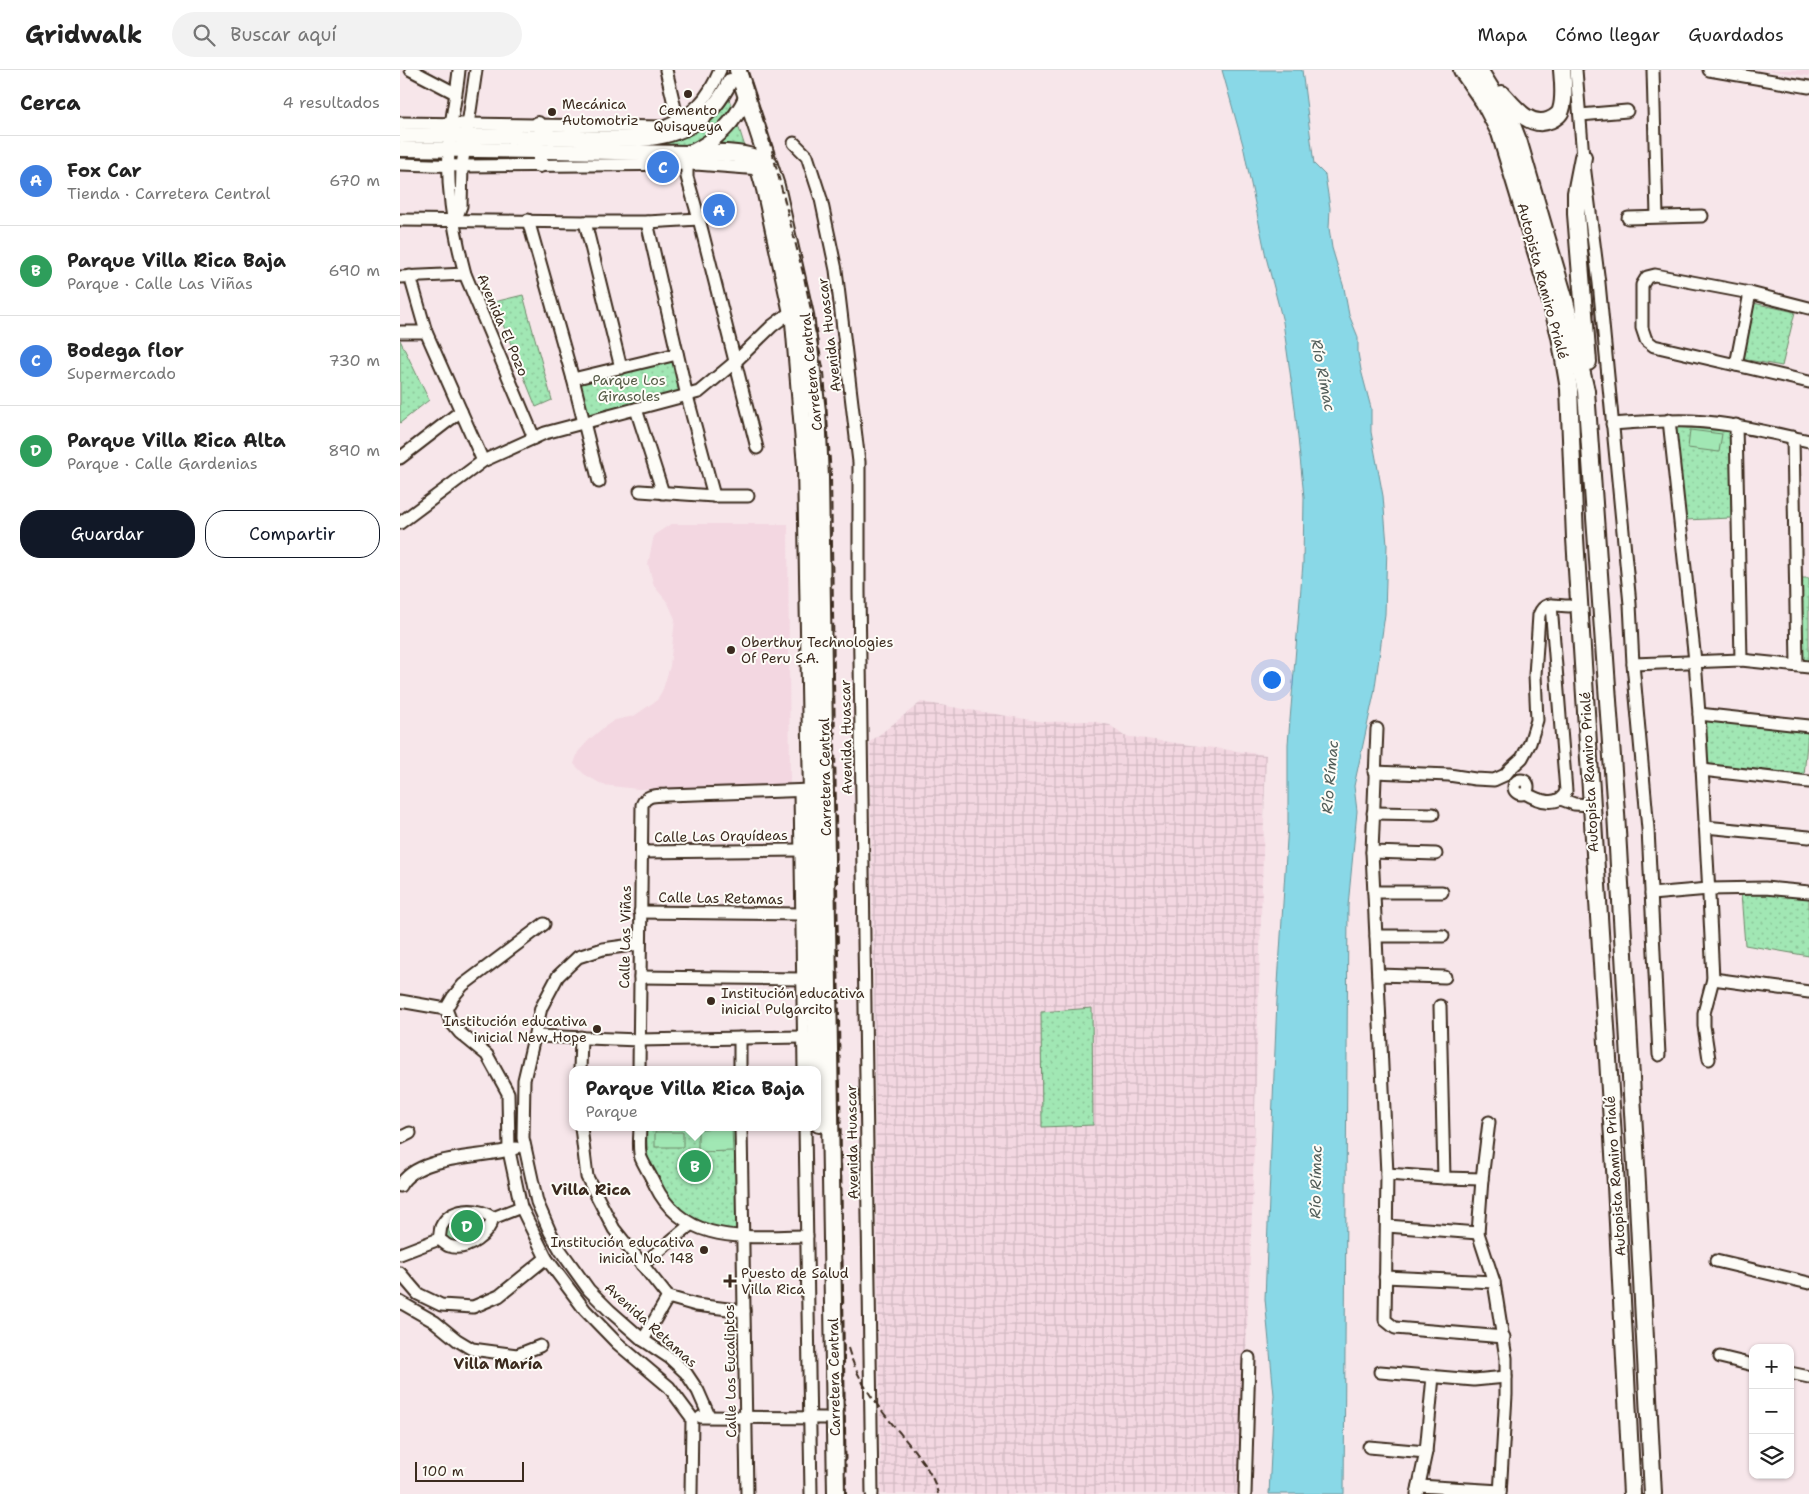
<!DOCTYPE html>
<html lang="es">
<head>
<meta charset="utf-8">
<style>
  :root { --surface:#fff; --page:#f2f2f2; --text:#222; --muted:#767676; --line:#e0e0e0; --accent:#111827 }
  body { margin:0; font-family:"Shantell Sans",sans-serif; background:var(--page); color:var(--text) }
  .controls { position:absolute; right:15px; bottom:15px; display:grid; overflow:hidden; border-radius:10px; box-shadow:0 1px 4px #0004 }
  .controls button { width:45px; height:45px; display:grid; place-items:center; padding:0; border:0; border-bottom:1px solid var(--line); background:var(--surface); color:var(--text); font:25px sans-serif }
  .scale { position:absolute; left:15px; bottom:12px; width:109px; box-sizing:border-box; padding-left:5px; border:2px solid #3b2a1e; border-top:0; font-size:14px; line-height:18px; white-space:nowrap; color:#3b2a1e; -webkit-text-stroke:4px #fdfcf7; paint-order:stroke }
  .you { position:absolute; left:871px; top:609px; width:18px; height:18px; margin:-12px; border:4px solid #fff; border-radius:50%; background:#1a73e8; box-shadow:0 0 0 8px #1a73e833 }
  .badge { display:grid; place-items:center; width:32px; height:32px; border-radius:50%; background:var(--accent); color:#fff; font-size:16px; font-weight:700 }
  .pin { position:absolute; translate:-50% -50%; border:2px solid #fff; box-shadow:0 1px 5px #0006 }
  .popup { position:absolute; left:169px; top:996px; width:252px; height:65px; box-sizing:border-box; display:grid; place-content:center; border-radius:10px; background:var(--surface); filter:drop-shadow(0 1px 4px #0005); font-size:16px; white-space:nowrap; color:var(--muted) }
  .popup b { font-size:19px; color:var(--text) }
  .popup::after { content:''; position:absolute; left:50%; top:100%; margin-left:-10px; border:10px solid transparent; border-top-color:var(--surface) }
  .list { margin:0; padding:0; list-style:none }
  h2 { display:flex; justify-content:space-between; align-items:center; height:65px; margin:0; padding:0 20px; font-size:21px }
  h2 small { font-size:16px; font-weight:400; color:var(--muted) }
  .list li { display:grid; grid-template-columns:32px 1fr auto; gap:15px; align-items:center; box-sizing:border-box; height:90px; padding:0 20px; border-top:1px solid var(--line) }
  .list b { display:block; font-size:19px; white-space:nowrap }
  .list p { margin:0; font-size:16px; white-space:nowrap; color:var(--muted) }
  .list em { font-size:16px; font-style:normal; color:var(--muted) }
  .actions { display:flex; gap:10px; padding:15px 20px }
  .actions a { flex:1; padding:11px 0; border:1px solid var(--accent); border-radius:20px; text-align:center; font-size:18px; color:var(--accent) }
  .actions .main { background:var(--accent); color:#fff }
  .icon { flex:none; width:28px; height:28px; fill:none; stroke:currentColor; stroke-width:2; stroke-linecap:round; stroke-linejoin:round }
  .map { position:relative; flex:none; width:1409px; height:1424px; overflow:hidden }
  header { display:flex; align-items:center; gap:30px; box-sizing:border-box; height:70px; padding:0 25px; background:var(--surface); border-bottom:1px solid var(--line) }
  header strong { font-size:24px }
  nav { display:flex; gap:28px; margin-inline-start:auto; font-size:18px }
  .search { width:350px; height:45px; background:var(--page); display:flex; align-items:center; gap:12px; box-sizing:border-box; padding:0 18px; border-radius:28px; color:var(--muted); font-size:19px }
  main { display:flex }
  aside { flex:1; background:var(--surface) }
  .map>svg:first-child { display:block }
  .built { fill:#f3d7e1 }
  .industrial { fill:url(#industrial-grid) }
  .green { fill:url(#green-dots); stroke:#6e8869 }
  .pitch { fill:#a1e7b4; stroke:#6e8869 }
  .water { fill:#89d8e7; stroke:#6a9297 }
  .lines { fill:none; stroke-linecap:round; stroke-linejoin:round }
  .minor-casing { stroke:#3b2a1e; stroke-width:15 }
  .major-casing { stroke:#3b2a1e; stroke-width:18 }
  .highway-casing { stroke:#3b2a1e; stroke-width:20 }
  .minor { stroke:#fdfcf7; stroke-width:11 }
  .major { stroke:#fdfcf7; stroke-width:14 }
  .highway { stroke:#fdfcf7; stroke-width:16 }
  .rail { stroke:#3b2a1e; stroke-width:2; stroke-dasharray:8 4; stroke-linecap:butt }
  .poi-dot { fill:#3b2a1e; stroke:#fdfcf7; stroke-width:2 }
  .labels { text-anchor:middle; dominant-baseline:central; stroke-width:4; stroke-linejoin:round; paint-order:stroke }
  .poi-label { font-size:14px; fill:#3b2a1e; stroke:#fdfcf7; text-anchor:start }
  .street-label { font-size:14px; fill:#3b2a1e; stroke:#fdfcf7 }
  .park-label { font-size:14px; fill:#545944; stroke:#fdfcf7 }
  .water-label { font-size:15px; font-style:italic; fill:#525e5a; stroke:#fdfcf7 }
  .neighbourhood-label { font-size:15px; font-weight:bold; fill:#3b2a1e; stroke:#fdfcf7 }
  .quarter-label { font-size:16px; font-weight:bold; fill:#3b2a1e; stroke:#fdfcf7 }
</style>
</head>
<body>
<header>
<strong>Gridwalk</strong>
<div class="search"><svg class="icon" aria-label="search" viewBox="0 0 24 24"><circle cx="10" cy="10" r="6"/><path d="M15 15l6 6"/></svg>Buscar aquí</div>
<nav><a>Mapa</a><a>Cómo llegar</a><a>Guardados</a></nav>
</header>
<main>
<aside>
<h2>Cerca<small>4 resultados</small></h2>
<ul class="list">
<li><span class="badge" style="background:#3f7fe0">A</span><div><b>Fox Car</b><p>Tienda · Carretera Central</p></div><em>670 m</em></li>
<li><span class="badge" style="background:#2e9e5b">B</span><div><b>Parque Villa Rica Baja</b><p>Parque · Calle Las Viñas</p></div><em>690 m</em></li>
<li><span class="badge" style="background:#3f7fe0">C</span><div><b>Bodega flor</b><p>Supermercado</p></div><em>730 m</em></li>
<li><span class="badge" style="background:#2e9e5b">D</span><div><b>Parque Villa Rica Alta</b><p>Parque · Calle Gardenias</p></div><em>890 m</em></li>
</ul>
<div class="actions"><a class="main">Guardar</a><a>Compartir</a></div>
</aside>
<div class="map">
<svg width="1409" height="1424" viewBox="0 0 1409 1424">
  <defs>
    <pattern id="industrial-grid" width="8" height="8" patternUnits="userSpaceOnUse" patternTransform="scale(1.25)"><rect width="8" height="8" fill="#f3d7e1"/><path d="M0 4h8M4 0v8" fill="none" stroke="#d1b9c1"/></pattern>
    <pattern id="green-dots" width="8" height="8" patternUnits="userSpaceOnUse" patternTransform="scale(1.25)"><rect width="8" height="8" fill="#a1e7b4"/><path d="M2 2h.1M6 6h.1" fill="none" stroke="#8cc69a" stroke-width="1.8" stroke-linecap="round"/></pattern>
  </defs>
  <rect width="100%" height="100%" fill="#f7e6ea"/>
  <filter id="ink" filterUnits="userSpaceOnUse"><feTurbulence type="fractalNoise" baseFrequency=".02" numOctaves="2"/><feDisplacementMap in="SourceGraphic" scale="10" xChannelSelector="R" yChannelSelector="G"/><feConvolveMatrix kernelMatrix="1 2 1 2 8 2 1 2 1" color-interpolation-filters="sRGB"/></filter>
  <g filter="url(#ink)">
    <g class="built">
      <path d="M 1367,0 L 1409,0 L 1409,6 Z"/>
      <path d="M 271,454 L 388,454 L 390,715 L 237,719 L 203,715 L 184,704 L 174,694 L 178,682 L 189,670 L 204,657 L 215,650 L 234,646 L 257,630 L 263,619 L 270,596 L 275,549 L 268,533 L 254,516 L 248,494 L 254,465 Z"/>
    </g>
    <path class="industrial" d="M 521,632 L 644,652 L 691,651 L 710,655 L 724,666 L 866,685 L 852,1141 L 840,1424 L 481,1424 L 470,672 Z"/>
    <g class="green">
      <path d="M 328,26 L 334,44 L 297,76 L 200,79 L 258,71 Z"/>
      <path d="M 338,55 L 346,80 L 308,79 L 325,68 Z"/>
      <path d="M 123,225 L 152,330 L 136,337 L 94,232 Z"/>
      <path d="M 1353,233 L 1395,242 L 1382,296 L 1342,289 Z"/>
      <path d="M 0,270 L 29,330 L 0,353 Z"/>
      <path d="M 272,288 L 281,323 L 185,348 L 176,314 Z"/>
      <path d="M 1275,357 L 1330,361 L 1331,448 L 1285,450 Z"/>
      <path d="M 1401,508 L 1409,508 L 1409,591 L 1403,590 Z"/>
      <path d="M 1318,649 L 1408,662 L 1404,706 L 1307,700 L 1304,650 Z"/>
      <path d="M 1341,824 L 1359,824 L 1409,828 L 1409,886 L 1345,875 Z"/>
      <path d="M 692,938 L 693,1055 L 642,1057 L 641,942 Z"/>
      <path d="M 246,1057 L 339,1057 L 340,1162 L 305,1155 L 291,1148 L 266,1126 L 248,1090 Z"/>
      <path d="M 63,1144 L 86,1148 L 88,1153 L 66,1172 L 51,1172 L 45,1165 L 47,1152 Z"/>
    </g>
    <g class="pitch">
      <path d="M 1290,360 L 1322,364 L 1319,382 L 1288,378 Z"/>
      <path d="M 332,1058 L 333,1081 L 298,1082 L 298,1059 Z"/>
      <rect x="255" y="1062" width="28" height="15"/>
    </g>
    <path class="water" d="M 822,0 L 902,0 L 914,94 L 925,105 L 930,138 L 929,158 L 932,178 L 944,218 L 949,245 L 958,267 L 958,283 L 961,300 L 971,338 L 971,362 L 983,426 L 987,475 L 985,544 L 974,624 L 954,716 L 957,741 L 948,836 L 944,1424 L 869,1424 L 874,1325 L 865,1229 L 877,930 L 888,753 L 888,674 L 903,493 L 904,427 L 895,338 L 883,252 L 866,187 L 843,75 Z"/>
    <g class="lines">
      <defs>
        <g id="minor">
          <path d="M 11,0 L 55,23"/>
          <path d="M 59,0 C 57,22 52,43 50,64 C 45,112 53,158 65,204 L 134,368"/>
          <path d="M 266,0 L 278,51"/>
          <path d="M 1176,0 L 1183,87 L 1199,213 L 1230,534 L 1233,594 L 1248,759 L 1259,985"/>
          <path d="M 1253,0 L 1257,146"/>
          <path d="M 1309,0 L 1409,17"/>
          <path d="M 1180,45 L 1227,41"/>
          <path d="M 0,53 L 264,57 C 294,45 308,29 320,0"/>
          <path d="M 394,73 L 407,86 L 421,129 L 436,200 L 459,392 L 459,522 L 472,1424"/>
          <path d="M 0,94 L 62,96 L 296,94 L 360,99"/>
          <path d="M 287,94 L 287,107 L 299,149 L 357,378"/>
          <path d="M 1228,148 L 1302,146"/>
          <path d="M 0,150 L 185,152 L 247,152 L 299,149"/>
          <path d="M 128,150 L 173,309 L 199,412"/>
          <path d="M 55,151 L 61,136 L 62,96 L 76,0"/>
          <path d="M 185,152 L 221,298"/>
          <path d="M 247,152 L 287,326 L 314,426"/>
          <path d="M 10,206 L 26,262 L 83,391"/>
          <path d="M 0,207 L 65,204"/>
          <path d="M 1409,238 L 1350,223 L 1255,205 L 1247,207 L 1242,215 L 1242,258 L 1246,270 L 1254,276 L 1409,312"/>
          <path d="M 0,262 L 26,262"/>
          <path d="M 1336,295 L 1350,223"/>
          <path d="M 173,309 L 277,284"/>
          <path d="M 236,339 L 263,423"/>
          <path d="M 1269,350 L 1295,591 L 1299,644 L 1308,805 L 1313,909 L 1304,943 L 1304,956 L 1309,989"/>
          <path d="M 1212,354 C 1239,352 1266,350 1292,351 C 1332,353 1371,363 1409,371"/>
          <path d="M 1336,355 L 1341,590"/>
          <path d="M 1393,367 L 1397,595"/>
          <path d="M 0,388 L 61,341"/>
          <path d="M 240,421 L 314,426 L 348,426"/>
          <path d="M 0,453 L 83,391 L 145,363 L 299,322 L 335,292 L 372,256 L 392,241"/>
          <path d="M 1233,594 L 1341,590 L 1409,597"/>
          <path d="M 1299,644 L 1409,656"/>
          <path d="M 977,659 L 972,782 L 987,1104 L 985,1250 L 995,1258 L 1104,1267"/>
          <path d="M 1302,700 L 1409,712"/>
          <path d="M 974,702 L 1049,705 L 1075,709 L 1094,710 L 1105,705 L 1110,699 L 1122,688 L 1130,673 L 1137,650 L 1135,605 L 1139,545 C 1145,530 1155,536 1169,536"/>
          <circle cx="1121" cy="717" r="7"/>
          <path d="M 400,721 L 404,1000"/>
          <path d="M 1125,723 C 1138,731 1160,738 1166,721 L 1151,535"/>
          <path d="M 1161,729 L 1174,734 L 1191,735"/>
          <path d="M 973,743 L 1033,744"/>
          <path d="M 1305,757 L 1409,767"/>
          <path d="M 242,782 L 401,780"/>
          <path d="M 972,782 L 1036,784"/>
          <path d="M 974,822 L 1042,822"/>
          <path d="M 1251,824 L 1309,819 L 1365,818 L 1409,822"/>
          <path d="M 240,842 L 402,844"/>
          <path d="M 976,866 L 1043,866"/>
          <path d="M 239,874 L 203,879 L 178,887 L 158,906 L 141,938 L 124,1010 L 123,1068 L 137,1132 L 150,1162 L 161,1181 L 189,1220 L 210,1241 L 243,1270 L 270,1288 L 286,1303 L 298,1321 L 309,1346"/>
          <path d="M 978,905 L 1045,907"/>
          <path d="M 240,907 L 403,909"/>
          <path d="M 1313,909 L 1409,922"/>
          <path d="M 0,931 L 46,939"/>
          <path d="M 1040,936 L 1044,1108 L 1082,1109"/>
          <path d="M 46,939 L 51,952 L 60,963 L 87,985 L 108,1023 L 109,1081 L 121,1137 L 146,1188 L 185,1240 L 217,1273 L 269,1317 L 292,1348 L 291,1424"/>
          <path d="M 46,939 L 53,927 L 63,915 L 144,854"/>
          <path d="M 135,966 L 239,970 L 404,967"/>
          <path d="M 340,968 L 340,1000"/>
          <path d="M 180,1000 L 181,967"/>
          <path d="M 239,1000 L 242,735 C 246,724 256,726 267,725 L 412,720"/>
          <path d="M 1089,1052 L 1082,1109 L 1078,1163 L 1094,1212 L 1106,1288 L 1106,1325 L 1100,1424"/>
          <path d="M 181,1057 L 187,1107 L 214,1159 L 268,1227 L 296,1235 L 344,1241"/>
          <path d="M 240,1057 C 240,1066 238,1079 241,1088 C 245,1097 251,1106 255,1115 C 285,1177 349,1166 407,1166"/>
          <path d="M 341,1057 L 347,1424"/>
          <path d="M 405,1057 L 411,1424"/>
          <path d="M 0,1068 L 10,1063"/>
          <path d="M 987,1104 L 1044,1108"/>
          <path d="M 0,1116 C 18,1083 86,1089 116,1078"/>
          <path d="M 93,1148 L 121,1137"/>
          <path d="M 987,1156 L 1078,1163"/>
          <path d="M 39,1169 C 40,1165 40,1161 41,1157 C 50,1137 77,1137 93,1148"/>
          <path d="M 39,1169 C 42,1171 46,1175 49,1176 C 68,1182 89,1164 93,1148"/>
          <path d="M 0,1184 L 39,1169"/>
          <path d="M 1316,1191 L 1409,1213"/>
          <path d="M 242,1195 L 290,1155"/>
          <path d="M 0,1203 L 18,1224 L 41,1235 L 73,1237 L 99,1226 L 146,1188"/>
          <path d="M 985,1207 L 1094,1212"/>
          <path d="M 0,1232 L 35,1252 L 57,1270 L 72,1279 L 117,1285 L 140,1276"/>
          <path d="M 243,1270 L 268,1227"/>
          <path d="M 1320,1287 L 1353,1295"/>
          <path d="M 980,1302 L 1074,1310 L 1106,1307"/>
          <path d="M 1390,1303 L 1409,1307"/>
          <path d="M 301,1347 L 425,1348"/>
          <path d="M 969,1377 L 1026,1382"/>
          <path d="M 1019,1416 L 1100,1421"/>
          <path d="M 845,1424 L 849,1288"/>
          <path d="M 1017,1424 L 1026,1382 L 1033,1306"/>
        </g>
        <g id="major">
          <path d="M 138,54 L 151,68"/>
          <path d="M 0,65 L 240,69 C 283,66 311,50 330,11"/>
          <path d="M 0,79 L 290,83 C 317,70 334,53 347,26"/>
          <path d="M 140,81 L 140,95"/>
        </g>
        <g id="highway">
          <path d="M 338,0 L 376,116 L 405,245 L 417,341 L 420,408 L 436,1424"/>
          <path d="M 1062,0 L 1084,32 L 1100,63 L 1148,221 L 1160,266 L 1169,319 L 1175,468 L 1216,1115 L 1232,1424"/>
          <path d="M 1079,0 L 1110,50 L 1119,73 L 1165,231 L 1186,321 L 1216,743 L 1237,1113 L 1253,1424"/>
          <path d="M 1102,24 C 1114,37 1130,59 1150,50 C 1155,48 1160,44 1161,40 C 1165,28 1163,12 1162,0"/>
          <path d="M 290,83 C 312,83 334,81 356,88"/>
          <path d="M 1183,87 L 1176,123 L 1176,144 L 1188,292"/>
          <path d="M 358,95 L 365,119 L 394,252 L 406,396 L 417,1000"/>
          <path d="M 418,1001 L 419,1054"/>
        </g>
      </defs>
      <use href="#minor" class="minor-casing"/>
      <use href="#major" class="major-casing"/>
      <use href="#highway" class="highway-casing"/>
      <use href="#minor" class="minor"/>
      <use href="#major" class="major"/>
      <use href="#highway" class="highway"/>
      <g class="rail">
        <path d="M 347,0 L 367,61 L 404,207 L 424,302 L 431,406 L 446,1424"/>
        <path d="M 448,1278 C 458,1312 477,1336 500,1363 C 515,1382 532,1399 538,1424"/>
      </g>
    </g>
  </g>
  <g class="poi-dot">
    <circle cx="288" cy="24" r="5"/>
    <circle cx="152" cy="42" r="5"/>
    <circle cx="331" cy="580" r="5"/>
    <circle cx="311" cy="931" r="5"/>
    <circle cx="197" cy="959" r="5"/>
    <circle cx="304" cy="1180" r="5"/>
    <path d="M327.5 1203.5h5v5h5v5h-5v5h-5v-5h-5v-5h5z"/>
  </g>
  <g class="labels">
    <g class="poi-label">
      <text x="162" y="34">Mecánica<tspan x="162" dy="16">Automotriz</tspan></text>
      <text x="288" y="40" text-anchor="middle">Cemento<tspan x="288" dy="16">Quisqueya</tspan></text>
      <text x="341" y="572">Oberthur Technologies<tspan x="341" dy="16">Of Peru S.A.</tspan></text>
      <text x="321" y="923">Institución educativa<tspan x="321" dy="16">inicial Pulgarcito</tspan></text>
      <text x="187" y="951" text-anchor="end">Institución educativa<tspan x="187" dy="16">inicial New Hope</tspan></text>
      <text x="294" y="1172" text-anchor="end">Institución educativa<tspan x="294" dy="16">inicial No. 148</tspan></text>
      <text x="341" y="1203">Puesto de Salud<tspan x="341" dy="16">Villa Rica</tspan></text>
    </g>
    <g class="street-label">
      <text transform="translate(1143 211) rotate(75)">Autopista Ramiro Prialé</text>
      <text transform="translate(103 255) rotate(67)">Avenida El Pozo</text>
      <text transform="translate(429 265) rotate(-97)">Avenida Huascar</text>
      <text transform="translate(411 302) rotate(-96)">Carretera Central</text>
      <text transform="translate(446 667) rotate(-91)">Avenida Huascar</text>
      <text transform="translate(1189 702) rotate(-93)">Autopista Ramiro Prialé</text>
      <text transform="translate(425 707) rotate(-91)">Carretera Central</text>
      <text transform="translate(321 766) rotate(-1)">Calle Las Orquídeas</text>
      <text transform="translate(321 828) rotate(1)">Calle Las Retamas</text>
      <text transform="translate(225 867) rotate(-89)">Calle Las Viñas</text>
      <text transform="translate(452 1072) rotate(-91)">Avenida Huascar</text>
      <text transform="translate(1215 1106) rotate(-94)">Autopista Ramiro Prialé</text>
      <text transform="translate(251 1255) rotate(42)">Avenida Retamas</text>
      <text transform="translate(330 1301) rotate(-91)">Calle Los Eucaliptos</text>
      <text transform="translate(434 1307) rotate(-91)">Carretera Central</text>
    </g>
    <g class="park-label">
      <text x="229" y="310">Parque Los<tspan x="229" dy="16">Girasoles</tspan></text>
    </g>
    <g class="water-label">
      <text transform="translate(923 305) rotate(79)">Río Rímac</text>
      <text transform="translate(930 707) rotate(-85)">Río Rímac</text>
      <text transform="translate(916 1112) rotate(-89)">Río Rímac</text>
    </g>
    <g class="neighbourhood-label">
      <text x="98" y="1294">Villa María</text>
    </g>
    <g class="quarter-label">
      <text x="191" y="1119">Villa Rica</text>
    </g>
  </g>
</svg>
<div class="controls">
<button>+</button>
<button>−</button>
<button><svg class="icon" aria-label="layers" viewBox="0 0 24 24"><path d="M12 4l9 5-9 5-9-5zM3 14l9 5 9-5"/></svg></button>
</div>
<div class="scale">100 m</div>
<div class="you"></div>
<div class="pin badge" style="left:319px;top:140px;background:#3f7fe0">A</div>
<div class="pin badge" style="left:295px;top:1096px;background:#2e9e5b">B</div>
<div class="popup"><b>Parque Villa Rica Baja</b>Parque</div>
<div class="pin badge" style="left:263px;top:97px;background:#3f7fe0">C</div>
<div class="pin badge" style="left:67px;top:1156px;background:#2e9e5b">D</div>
</div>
</main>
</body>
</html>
